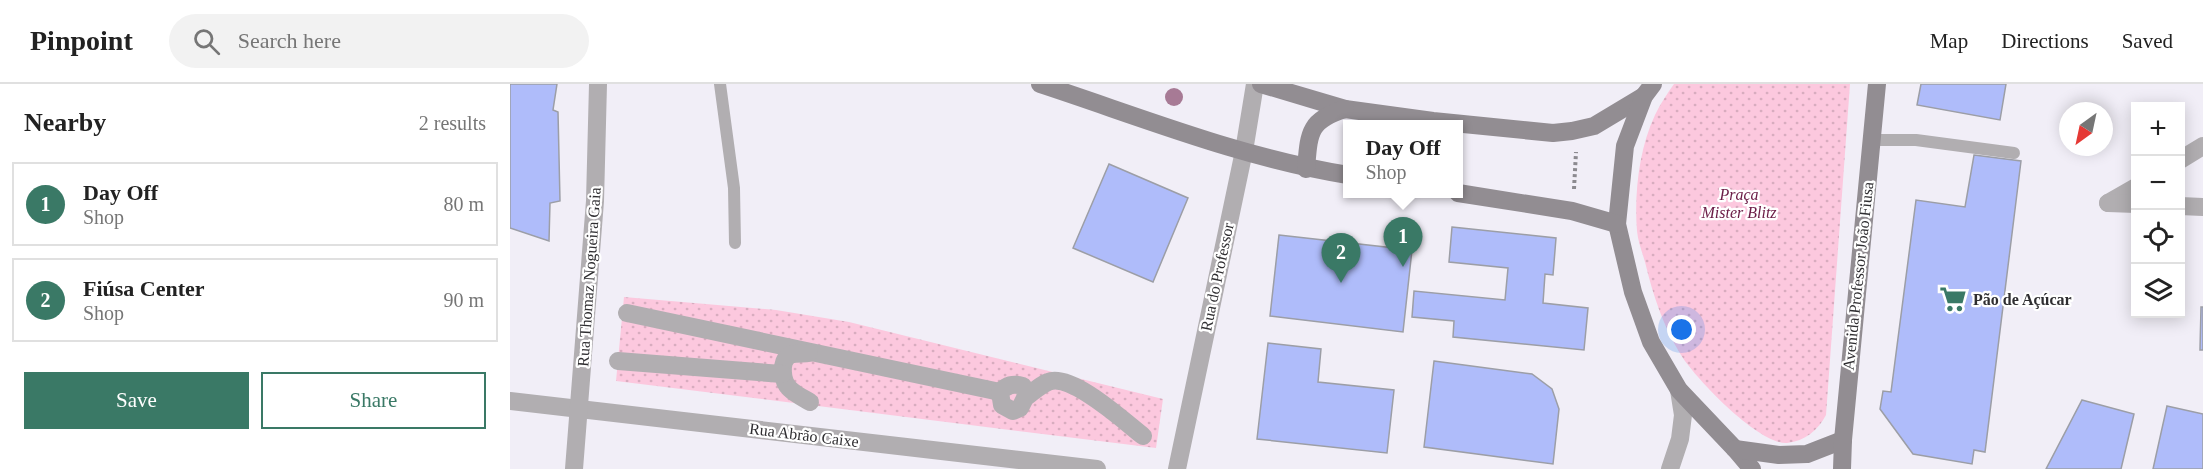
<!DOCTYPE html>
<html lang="en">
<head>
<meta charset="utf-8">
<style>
  :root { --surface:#fff; --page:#f2f2f2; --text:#222; --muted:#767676; --line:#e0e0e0; --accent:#3a7966 }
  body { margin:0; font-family:Georgia,serif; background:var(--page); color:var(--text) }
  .controls { position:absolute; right:18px; top:18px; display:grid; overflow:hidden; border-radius:0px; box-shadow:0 3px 15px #0003 }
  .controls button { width:54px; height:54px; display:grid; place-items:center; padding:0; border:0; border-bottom:2px solid var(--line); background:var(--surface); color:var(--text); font:30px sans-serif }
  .compass { position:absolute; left:1549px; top:18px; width:54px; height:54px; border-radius:50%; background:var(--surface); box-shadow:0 3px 15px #0003; rotate:213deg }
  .you { position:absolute; left:1172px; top:246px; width:21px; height:21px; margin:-15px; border:4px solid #fff; border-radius:50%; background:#1a73e8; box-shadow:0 0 0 9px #1a73e833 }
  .badge { display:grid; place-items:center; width:39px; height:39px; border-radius:50%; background:var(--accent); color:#fff; font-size:20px; font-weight:700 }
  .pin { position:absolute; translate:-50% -50px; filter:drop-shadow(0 2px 3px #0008) }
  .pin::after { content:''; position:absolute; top:32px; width:21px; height:18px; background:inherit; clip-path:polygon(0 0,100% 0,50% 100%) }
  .popup { position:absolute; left:833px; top:36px; width:120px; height:78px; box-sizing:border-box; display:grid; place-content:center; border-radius:0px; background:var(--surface); filter:drop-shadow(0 2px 4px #0005); font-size:20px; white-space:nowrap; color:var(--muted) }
  .popup b { font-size:22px; color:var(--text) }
  .popup::after { content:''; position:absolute; left:50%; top:100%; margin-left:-12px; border:12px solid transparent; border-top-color:var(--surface) }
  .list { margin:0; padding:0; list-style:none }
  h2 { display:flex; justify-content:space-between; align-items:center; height:78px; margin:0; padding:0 24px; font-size:26px }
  h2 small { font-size:20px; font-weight:400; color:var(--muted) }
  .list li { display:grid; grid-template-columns:39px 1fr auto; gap:18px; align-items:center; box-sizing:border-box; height:84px; margin:0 12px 12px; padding:0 12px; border:2px solid var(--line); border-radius:0px }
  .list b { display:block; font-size:22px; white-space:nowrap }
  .list p { margin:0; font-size:20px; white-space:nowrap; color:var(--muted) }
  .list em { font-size:20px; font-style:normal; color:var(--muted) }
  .actions { display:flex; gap:12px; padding:18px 24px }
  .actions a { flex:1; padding:14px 0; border:2px solid var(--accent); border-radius:0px; text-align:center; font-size:21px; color:var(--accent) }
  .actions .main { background:var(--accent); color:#fff }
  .icon { flex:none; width:33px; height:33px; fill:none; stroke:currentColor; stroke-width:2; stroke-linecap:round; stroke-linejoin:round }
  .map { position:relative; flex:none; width:1693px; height:385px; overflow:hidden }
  header { display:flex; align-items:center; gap:36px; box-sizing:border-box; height:84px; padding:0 30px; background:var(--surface); border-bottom:2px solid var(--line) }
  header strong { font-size:28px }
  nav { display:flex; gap:33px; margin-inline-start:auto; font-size:21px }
  .search { width:420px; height:54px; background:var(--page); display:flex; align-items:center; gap:15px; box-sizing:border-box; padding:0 21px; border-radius:33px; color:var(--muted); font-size:22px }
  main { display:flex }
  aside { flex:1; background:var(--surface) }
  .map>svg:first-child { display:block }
  .green { fill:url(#green-dots) }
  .building { fill:#afbcfa; stroke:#9c9ea6; stroke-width:1.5 }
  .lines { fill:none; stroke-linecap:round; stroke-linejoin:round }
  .path { stroke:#8c8a90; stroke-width:4; stroke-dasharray:3 3; stroke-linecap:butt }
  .lane { stroke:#b1aeb1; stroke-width:12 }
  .street { stroke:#b1aeb1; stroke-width:18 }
  .secondary { stroke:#928d92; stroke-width:18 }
  .tree { fill:#a77a95 }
  .labels { text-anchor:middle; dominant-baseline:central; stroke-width:4.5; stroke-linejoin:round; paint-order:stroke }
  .park-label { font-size:16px; font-style:italic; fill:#6a1b45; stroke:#fff }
  .street-label { font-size:16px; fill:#2f2e31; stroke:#fff }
  .poi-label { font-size:16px; font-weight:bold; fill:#2f2e31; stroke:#fff; text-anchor:start }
</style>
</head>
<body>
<header>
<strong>Pinpoint</strong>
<div class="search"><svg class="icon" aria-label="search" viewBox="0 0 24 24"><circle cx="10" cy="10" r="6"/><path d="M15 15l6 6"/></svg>Search here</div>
<nav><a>Map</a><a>Directions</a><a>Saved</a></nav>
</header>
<main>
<aside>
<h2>Nearby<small>2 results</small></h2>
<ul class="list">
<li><span class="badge">1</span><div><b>Day Off</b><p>Shop</p></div><em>80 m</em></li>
<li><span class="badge">2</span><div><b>Fiúsa Center</b><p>Shop</p></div><em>90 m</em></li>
</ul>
<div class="actions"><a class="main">Save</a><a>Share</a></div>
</aside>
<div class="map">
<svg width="1693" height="385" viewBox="0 0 1693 385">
  <defs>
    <pattern id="green-dots" width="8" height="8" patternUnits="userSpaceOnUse" patternTransform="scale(1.5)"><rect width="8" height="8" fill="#fcc8de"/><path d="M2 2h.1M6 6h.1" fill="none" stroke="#d8acbf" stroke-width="1.8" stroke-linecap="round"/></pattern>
  </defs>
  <rect width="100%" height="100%" fill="#f1eef7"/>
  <g class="green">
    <path d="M 1164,0 L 1340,0 L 1316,331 C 1308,346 1295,357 1277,359 C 1249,361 1185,294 1171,271 C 1153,242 1143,211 1135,178 C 1132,168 1128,157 1127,147 C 1124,110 1129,65 1145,31 C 1150,20 1157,10 1164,0 Z"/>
    <path d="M 114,213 L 266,226 L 339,238 L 653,315 L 646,364 L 106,297 Z"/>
  </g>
  <g class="building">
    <path d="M 0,0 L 47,0 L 43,26 L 48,28 L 50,117 L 40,119 L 39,157 L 0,144 Z"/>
    <path d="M 1411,0 L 1496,0 L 1490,36 L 1407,21 Z"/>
    <path d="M 1464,71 L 1511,77 L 1475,368 L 1464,366 L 1462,380 L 1403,370 L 1370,325 L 1373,307 L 1381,308 L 1406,116 L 1455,123 Z"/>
    <path d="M 599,80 L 678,114 L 643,198 L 563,164 Z"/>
    <path d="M 942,143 L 1046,154 L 1043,191 L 1035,190 L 1033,219 L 1078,224 L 1074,266 L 943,253 L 944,237 L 902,233 L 904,207 L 995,216 L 998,184 L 939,178 Z"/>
    <path d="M 769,151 L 902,166 L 893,248 L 760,232 Z"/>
    <path d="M 1691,223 L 1693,223 L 1693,266 L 1690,266 Z"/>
    <path d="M 758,259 L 811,265 L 808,298 L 884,306 L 877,369 L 747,355 Z"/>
    <path d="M 924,277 L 1022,290 L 1042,305 L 1049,325 L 1043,380 L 914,363 Z"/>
    <path d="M 1572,316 L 1624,330 L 1611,385 L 1536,385 Z"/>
    <path d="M 1657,322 L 1693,330 L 1693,385 L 1643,385 Z"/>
  </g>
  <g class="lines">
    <path class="path" d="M 1064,105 L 1066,68"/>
    <g class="lane">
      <path d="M 210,0 L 224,104 L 225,159"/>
      <path d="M 1362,56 L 1406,56 L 1504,69"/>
    </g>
    <g class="street">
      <path d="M 1670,76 L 1693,62"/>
      <path d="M 1598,119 L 1626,103"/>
      <path d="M 1598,119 L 1626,120"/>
      <path d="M 1670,122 L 1693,123"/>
      <path d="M 117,229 L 490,308"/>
      <path d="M 299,269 C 294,270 285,269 280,271 C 269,277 272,298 280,305 C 285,310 293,314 300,318"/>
      <path d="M 108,277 L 272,290"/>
      <path d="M 515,314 L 510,324 L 503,327 L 492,321 L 490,308 C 497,301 503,299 513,302 L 516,308 L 515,314 C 522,309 530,301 538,298 C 561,288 615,338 633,352"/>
      <path d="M 0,317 L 587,385"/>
      <path d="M 64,385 L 85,117 L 88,0"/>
      <path d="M 667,385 L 734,67 L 745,0"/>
      <path d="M 1160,385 L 1170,355 L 1173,331 L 1169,306"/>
    </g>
    <g class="secondary">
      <path d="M 530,0 C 631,33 732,74 838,91"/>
      <path d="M 751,0 L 835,25 L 923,37 L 1043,49 L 1062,47 L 1084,42 L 1134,12"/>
      <path d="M 1143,0 L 1134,12 L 1115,62 L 1107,140 L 1123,208 L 1141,258 L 1169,306 L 1225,365 L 1242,385"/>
      <path d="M 796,85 C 799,50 798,36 835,25"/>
      <path d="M 948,109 L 1062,127 L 1107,140"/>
      <path d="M 1225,365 L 1269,371 L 1297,370 L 1333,356"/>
      <path d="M 1332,385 L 1333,356 L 1367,0"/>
    </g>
  </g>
  <circle class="tree" cx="664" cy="13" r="9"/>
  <defs>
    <symbol id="supermarket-bare" viewBox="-9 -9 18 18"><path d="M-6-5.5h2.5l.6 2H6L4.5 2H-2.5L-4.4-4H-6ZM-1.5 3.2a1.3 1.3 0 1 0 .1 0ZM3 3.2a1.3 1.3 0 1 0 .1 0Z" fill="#3a7966" stroke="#fff" stroke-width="2.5" paint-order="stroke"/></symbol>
  </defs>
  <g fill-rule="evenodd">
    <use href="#supermarket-bare" x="1424" y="196" width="38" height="38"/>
  </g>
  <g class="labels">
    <g class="park-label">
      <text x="1229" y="110">Praça<tspan x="1229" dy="18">Mister Blitz</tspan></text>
    </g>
    <g class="street-label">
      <text transform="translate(1348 192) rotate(-84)">Avenida Professor João Fiusa</text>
      <text transform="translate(79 193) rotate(-86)">Rua Thomaz Nogueira Gaia</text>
      <text transform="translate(707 193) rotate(-78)">Rua do Professor</text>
      <text transform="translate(294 351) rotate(7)">Rua Abrão Caixe</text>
    </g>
    <g class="poi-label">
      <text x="1463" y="215">Pão de Açúcar</text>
    </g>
  </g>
</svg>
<div class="controls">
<button>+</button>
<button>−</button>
<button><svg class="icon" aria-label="locate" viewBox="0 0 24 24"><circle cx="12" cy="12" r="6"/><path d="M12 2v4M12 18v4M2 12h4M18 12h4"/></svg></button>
<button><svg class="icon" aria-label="layers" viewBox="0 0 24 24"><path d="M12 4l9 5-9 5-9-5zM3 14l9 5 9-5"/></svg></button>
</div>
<svg class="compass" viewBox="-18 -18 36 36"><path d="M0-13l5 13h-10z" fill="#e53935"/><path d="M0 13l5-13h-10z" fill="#767676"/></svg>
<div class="you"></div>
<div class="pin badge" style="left:893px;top:183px">1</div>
<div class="popup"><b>Day Off</b>Shop</div>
<div class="pin badge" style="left:831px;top:199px">2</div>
</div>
</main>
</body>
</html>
